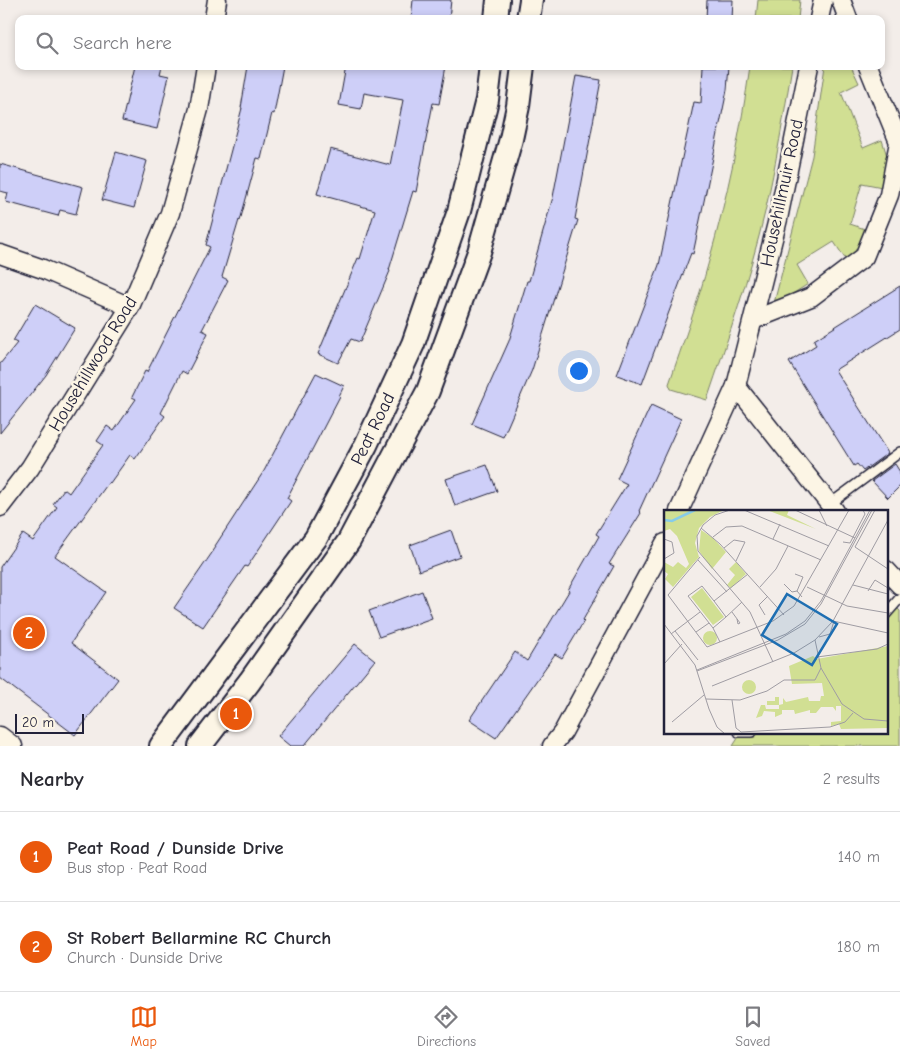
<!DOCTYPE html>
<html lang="en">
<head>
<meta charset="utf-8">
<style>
  :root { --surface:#fff; --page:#f7f7f7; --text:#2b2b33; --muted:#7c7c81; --line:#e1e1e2; --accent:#ea580c }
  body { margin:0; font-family:"Comic Neue",sans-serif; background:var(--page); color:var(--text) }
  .scale { position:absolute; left:15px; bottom:12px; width:69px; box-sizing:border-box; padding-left:5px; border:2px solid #22223b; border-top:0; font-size:14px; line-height:18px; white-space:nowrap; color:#22223b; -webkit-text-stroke:4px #fcf5e5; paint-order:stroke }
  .you { position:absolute; left:578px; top:370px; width:18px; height:18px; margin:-12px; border:4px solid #fff; border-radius:50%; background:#1a73e8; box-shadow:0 0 0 8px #1a73e833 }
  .badge { display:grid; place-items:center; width:32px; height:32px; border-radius:50%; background:var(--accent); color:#fff; font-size:16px; font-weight:700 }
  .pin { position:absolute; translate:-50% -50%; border:2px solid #fff; box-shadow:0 1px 5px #0006 }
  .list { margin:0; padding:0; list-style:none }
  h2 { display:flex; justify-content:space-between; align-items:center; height:65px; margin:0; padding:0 20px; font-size:21px }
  h2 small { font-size:16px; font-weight:400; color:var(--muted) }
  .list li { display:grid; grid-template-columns:32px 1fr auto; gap:15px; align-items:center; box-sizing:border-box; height:90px; padding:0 20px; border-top:1px solid var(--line) }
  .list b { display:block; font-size:19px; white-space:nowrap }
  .list p { margin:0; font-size:16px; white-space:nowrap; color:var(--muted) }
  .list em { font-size:16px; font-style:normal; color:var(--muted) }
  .icon { flex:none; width:28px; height:28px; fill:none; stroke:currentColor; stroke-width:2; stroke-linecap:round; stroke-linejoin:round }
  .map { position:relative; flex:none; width:900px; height:746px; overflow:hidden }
  .search { position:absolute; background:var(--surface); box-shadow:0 2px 8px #0003; left:15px; right:15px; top:15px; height:55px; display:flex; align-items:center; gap:12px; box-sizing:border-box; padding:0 18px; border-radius:10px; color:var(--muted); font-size:19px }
  .sheet { height:245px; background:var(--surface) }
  nav { display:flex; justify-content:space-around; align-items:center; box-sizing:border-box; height:70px; border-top:1px solid var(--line); background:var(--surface); font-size:14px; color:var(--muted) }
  nav a { display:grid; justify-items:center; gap:2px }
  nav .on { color:var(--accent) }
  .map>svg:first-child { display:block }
  .green { fill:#d1df93; stroke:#7a8067 }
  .building { fill:#cecff8; stroke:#22223b }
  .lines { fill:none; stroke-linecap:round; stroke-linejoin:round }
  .service-casing { stroke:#22223b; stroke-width:12 }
  .minor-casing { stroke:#22223b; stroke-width:21 }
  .tertiary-casing { stroke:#22223b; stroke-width:26 }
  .service { stroke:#fcf5e5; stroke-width:9 }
  .minor { stroke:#fcf5e5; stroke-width:18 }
  .tertiary { stroke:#fcf5e5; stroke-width:22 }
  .labels { text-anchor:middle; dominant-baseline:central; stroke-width:5; stroke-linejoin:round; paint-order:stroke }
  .street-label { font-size:18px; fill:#22223b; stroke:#fcf5e5 }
  .inset-river { fill:none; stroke:#87cce8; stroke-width:2.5 }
  .inset-road { fill:none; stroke:#9f9ca3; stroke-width:1 }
  .view { fill:#1f6fb2; fill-opacity:0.15; stroke:#1f6fb2; stroke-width:2.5 }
  .inset-edge { fill:none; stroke:#22223b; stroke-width:2.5 }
</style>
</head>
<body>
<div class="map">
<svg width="900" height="746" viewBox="0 0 900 746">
  <rect width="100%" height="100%" fill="#f3ede9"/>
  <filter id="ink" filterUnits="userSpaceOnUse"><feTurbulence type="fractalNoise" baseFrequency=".02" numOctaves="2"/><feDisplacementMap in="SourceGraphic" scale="10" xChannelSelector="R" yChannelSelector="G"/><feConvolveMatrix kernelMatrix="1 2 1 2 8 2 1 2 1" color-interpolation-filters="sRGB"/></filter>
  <g filter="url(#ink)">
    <g class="green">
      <path d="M 758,0 L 800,0 L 798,19 L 756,19 Z"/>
      <path d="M 750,66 L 792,66 C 784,115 776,164 765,212 C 750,276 728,338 707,400 L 671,389 L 669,384 C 683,343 698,302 709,261 C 727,197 741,131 750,66 Z"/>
      <path d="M 825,66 L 851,66 L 859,83 L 841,92 L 863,148 L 882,140 L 888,159 L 882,187 L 862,183 L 850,224 L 868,230 L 860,249 L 846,260 L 834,242 L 797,265 L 808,284 L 777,304 L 774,303 L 812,156 Z"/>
      <path d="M 886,597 L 900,611 L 900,746 L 733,746 L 742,732 L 886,732 Z"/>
    </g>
    <g class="building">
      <path d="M 413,0 L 451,0 L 449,19 L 411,19 Z"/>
      <path d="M 707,0 L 733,0 L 732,19 L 706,19 Z"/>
      <path d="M 135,66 L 162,66 L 160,74 L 169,76 L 157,129 L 122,121 Z"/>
      <path d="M 248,66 L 283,66 L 274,114 L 272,113 L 261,159 L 257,158 L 240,221 L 239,220 L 222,277 L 228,280 L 202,330 L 208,333 L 187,374 L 182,371 L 161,413 L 165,416 L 135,459 L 130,455 L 110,483 L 109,482 L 55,556 L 106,592 L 71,643 L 118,679 L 75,735 L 0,678 L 0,567 L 23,534 L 33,541 L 57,507 L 53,504 L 64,489 L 69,493 L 103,445 L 97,441 L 107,426 L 114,431 L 136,399 L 132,397 L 145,371 L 147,372 L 210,247 L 206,245 L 242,108 L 241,108 Z"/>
      <path d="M 346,66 L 446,66 L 439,104 L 433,103 L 416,192 L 413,191 L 389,270 L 390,271 L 360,342 L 351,339 L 338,363 L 318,354 L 358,258 L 360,259 L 375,210 L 317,194 L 330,149 L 390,165 L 403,100 L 364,93 L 361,109 L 339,105 Z"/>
      <path d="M 703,66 L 729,66 L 727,90 L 693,254 L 691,253 L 642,384 L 617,375 L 659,265 L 694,102 L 701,103 Z"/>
      <path d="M 576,76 L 601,80 L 575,219 L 578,220 L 532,370 L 503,437 L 472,424 L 509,341 L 527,281 L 529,281 L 553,197 Z"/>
      <path d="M 116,152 L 147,161 L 134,208 L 102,200 Z"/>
      <path d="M 0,164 L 83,187 L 76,214 L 60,210 L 58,216 L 6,202 L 8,193 L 0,191 Z"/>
      <path d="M 900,286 L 900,329 L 835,370 L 888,453 L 863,471 L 857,464 L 854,466 L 789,362 L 816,345 L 814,340 Z"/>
      <path d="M 35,304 L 75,328 L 46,375 L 0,433 L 0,364 L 17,343 L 13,341 Z"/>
      <path d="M 316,373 L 344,386 L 339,396 L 340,396 L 287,498 L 291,501 L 247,567 L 245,566 L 203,627 L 174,608 L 216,547 L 215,546 L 264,471 Z"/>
      <path d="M 651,405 L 681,419 L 639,511 L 641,513 L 609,564 L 614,566 L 583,620 L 584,621 L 562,658 L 555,654 L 496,738 L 469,720 L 515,652 L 527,661 L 569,591 L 568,590 L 599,536 L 596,534 L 627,484 L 617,479 Z"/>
      <path d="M 895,464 L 900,472 L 900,486 L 888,498 L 872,481 Z"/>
      <path d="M 487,465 L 497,491 L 455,506 L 446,479 Z"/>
      <path d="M 451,530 L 460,556 L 419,571 L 410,545 Z"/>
      <path d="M 422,591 L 432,618 L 379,637 L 369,611 Z"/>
      <path d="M 355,644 L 375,660 L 304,746 L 290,746 L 278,736 Z"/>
    </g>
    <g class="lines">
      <defs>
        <g id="service">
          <path d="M 830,504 L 900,452"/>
          <path d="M 886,614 L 900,598"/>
          <path d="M 739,732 L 752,732"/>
        </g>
        <g id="minor">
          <path d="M 841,0 L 848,19"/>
          <path d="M 214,19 L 217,0"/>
          <path d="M 819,19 L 823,0"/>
          <path d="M 0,254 L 43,269 L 130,307"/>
          <path d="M 753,320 L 811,297 L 864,257 L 889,195 L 899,142 L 868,66"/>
          <path d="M 736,386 L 835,511"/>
          <path d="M 0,507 L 30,468 L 130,307 L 170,213 L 199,109 L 206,66"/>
          <path d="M 679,511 L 736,386 L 778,219 L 809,66"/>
          <path d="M 886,570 L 900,585"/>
          <path d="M 0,736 L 13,746"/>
          <path d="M 552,746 L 563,732 L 665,543"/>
        </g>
        <g id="tertiary">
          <path d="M 496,19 L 498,0"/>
          <path d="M 528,19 L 531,0"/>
          <path d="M 161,746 L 316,538 L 366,445 L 413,344 L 459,211 L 487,100 L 491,66"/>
          <path d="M 200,746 L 250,681 L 349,541 L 428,391 L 479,252 L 511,139 L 518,106 L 523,66"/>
        </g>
      </defs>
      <use href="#service" class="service-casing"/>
      <use href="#minor" class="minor-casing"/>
      <use href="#tertiary" class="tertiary-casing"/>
      <use href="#service" class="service"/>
      <use href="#minor" class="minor"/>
      <use href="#tertiary" class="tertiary"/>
    </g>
  </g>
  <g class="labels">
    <g class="street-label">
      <text transform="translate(782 193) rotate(-78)">Househillmuir Road</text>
      <text transform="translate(93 364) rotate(-59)">Househillwood Road</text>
      <text transform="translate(373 429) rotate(-64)">Peat Road</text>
    </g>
  </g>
  <g transform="translate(664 510)">
    <rect width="224" height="224" fill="#f3ede9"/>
    <path d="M 0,0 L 60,0 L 46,7 L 35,18 L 31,33 L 35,47 L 9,77 L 1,69 L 4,64 L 0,61 L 0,52 L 9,57 L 14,52 L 22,58 L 25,54 L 13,26 L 6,19 L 0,21 ZM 103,0 L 125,0 L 123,5 L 152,19 ZM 37,20 L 49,28 L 42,35 L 49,28 L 62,42 L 48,59 L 35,41 ZM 72,52 L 82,64 L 67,78 L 63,75 L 71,65 L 65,59 ZM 38,78 L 60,107 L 49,115 L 27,87 ZM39 128a7 7 0 1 1 14 0a7 7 0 1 1-14 0ZM 224,136 L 224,218 L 177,219 L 175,214 L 167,216 L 167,212 L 177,211 L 177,196 L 172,196 L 172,201 L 169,197 L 157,197 L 152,203 L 146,203 L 146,200 L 131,204 L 130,200 L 118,200 L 118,204 L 111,207 L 111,202 L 100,201 L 98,206 L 92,208 L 97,195 L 101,195 L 102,199 L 115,199 L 115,195 L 103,195 L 103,191 L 111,191 L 111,187 L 115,187 L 115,195 L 119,194 L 119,188 L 122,192 L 144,187 L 145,191 L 156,191 L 157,186 L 160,186 L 158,173 L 128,174 L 125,156 L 149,146 L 153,149 ZM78 177a7 7 0 1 1 14 0a7 7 0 1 1-14 0Z" fill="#d1df93"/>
    <path class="inset-river" d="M 0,10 L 8,11 L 31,0"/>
    <path class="inset-road" d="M 66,0 L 51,5 L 39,15 L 33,26 L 34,41 L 86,102 L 109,152M 80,0 L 165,36M 131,0 L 191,28M 155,0 L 163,16M 211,0 L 191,37 L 224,59M 37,18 L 56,34 L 120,105M 49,27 L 62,17 L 78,16 L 157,50M 0,29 L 8,32 L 10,43 L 0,49M 109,29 L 116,14M 179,32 L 186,33 L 201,4 L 199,0M 60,38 L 70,30 L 81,32 L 72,51M 36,47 L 4,85 L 43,137 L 109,111 L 130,96 L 185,0M 34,50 L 63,82M 131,64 L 139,67 L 133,81 L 138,87M 120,74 L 128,82 L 133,81M 189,75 L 224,84M 96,77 L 112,59 L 124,36M 143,77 L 183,96 L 224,103M 204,81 L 211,70 L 224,78M 50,91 L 62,107 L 49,118 L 24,86 L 38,76 L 50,91 L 84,64M 68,102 L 76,113 L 74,114 L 73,109M 101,105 L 95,95 L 104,86M 62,107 L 78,92M 169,111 L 224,123M 0,114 L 31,155 L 45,199 L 53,217 L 61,224M 49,118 L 56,132M 11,121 L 34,150M 32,122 L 45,113M 7,124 L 36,102M 155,127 L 166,124 L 170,111M 151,130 L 157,158 L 178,194 L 200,209 L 224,211M 153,147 L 213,139 L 224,134M 0,154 L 18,134M 33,160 L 122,124 L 141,111 L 157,91 L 206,0M 33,161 L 114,130 L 141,114 L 157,94 L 208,0M 48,176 L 130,143 L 151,130 L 169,111 L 224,10M 42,189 L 76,190 L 103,181 L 120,170 L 151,170 L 157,158M 68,190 L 72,218 L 77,222 L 166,217 L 181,212 L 189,203M 8,212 L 40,185"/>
    <path class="view" d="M 123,84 L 173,114 L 148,155 L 98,125 Z"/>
    <rect width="224" height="224" class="inset-edge"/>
  </g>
</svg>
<div class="scale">20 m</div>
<div class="you"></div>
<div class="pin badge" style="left:236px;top:714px">1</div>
<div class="pin badge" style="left:29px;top:633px">2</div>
<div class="search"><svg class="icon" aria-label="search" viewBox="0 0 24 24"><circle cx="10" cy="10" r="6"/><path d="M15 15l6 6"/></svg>Search here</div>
</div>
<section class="sheet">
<h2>Nearby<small>2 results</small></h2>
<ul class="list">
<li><span class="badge">1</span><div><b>Peat Road / Dunside Drive</b><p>Bus stop · Peat Road</p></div><em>140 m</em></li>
<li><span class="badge">2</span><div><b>St Robert Bellarmine RC Church</b><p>Church · Dunside Drive</p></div><em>180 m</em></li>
</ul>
</section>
<nav>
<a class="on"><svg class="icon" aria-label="map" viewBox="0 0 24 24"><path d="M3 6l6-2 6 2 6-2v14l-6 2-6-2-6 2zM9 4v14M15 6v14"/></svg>Map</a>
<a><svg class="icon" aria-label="directions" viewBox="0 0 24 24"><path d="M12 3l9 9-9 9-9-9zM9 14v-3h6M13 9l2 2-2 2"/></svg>Directions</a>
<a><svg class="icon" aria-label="saved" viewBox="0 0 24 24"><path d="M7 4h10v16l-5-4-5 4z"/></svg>Saved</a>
</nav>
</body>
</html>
